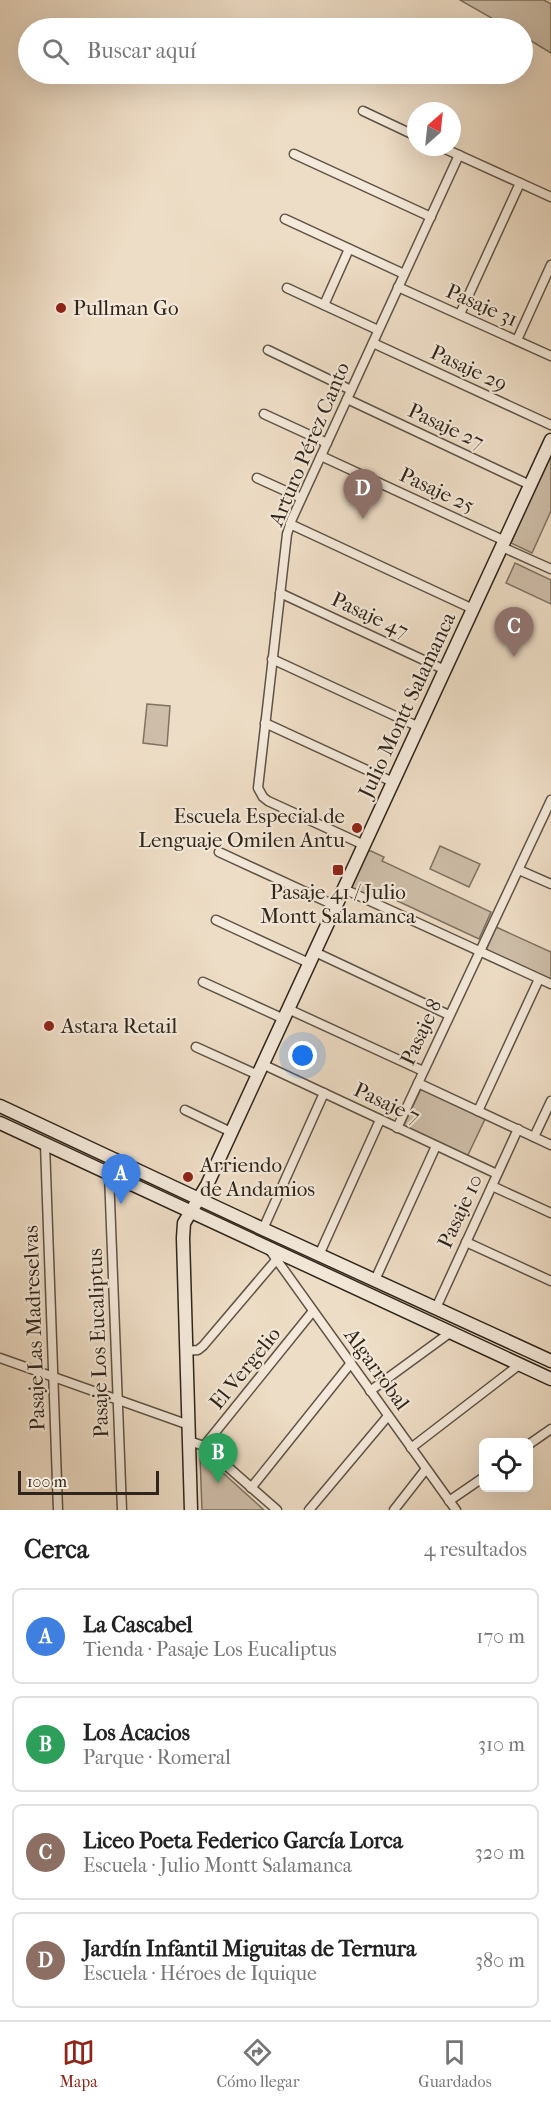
<!DOCTYPE html>
<html lang="es">
<head>
<meta charset="utf-8">
<style>
  :root { --surface:#fff; --page:#f6f6f6; --text:#222; --muted:#767676; --line:#e0e0e0; --accent:#8f2418 }
  body { margin:0; font-family:"IM FELL French Canon",serif; background:var(--page); color:var(--text) }
  .controls { position:absolute; right:18px; bottom:18px; display:grid; overflow:hidden; border-radius:9px; box-shadow:0 6px 24px #0002 }
  .controls button { width:54px; height:54px; display:grid; place-items:center; padding:0; border:0; border-bottom:2px solid var(--line); background:var(--surface); color:var(--text); font:30px sans-serif }
  .compass { position:absolute; left:407px; top:102px; width:54px; height:54px; border-radius:50%; background:var(--surface); box-shadow:0 6px 24px #0002; rotate:27deg }
  .scale { position:absolute; left:18px; bottom:15px; width:141px; box-sizing:border-box; padding-left:6px; border:3px solid #2f251b; border-top:0; font-size:16px; line-height:21px; white-space:nowrap; color:#2f251b; -webkit-text-stroke:4px #f4e9da; paint-order:stroke }
  .you { position:absolute; left:303px; top:1056px; width:21px; height:21px; margin:-15px; border:4px solid #fff; border-radius:50%; background:#1a73e8; box-shadow:0 0 0 9px #1a73e833 }
  .badge { display:grid; place-items:center; width:39px; height:39px; border-radius:50%; background:var(--accent); color:#fff; font-size:20px; font-weight:700 }
  .pin { position:absolute; translate:-50% -50px; filter:drop-shadow(0 2px 3px #0008) }
  .pin::after { content:''; position:absolute; top:32px; width:21px; height:18px; background:inherit; clip-path:polygon(0 0,100% 0,50% 100%) }
  .list { margin:0; padding:0; list-style:none }
  h2 { display:flex; justify-content:space-between; align-items:center; height:78px; margin:0; padding:0 24px; font-size:26px }
  h2 small { font-size:20px; font-weight:400; color:var(--muted) }
  .list li { display:grid; grid-template-columns:39px 1fr auto; gap:18px; align-items:center; box-sizing:border-box; height:96px; margin:0 12px 12px; padding:0 12px; border:2px solid var(--line); border-radius:9px }
  .list b { display:block; font-size:22px; white-space:nowrap }
  .list p { margin:0; font-size:20px; white-space:nowrap; color:var(--muted) }
  .list em { font-size:20px; font-style:normal; color:var(--muted) }
  .icon { flex:none; width:33px; height:33px; fill:none; stroke:currentColor; stroke-width:2; stroke-linecap:round; stroke-linejoin:round }
  .map { position:relative; flex:none; width:551px; height:1510px; overflow:hidden }
  .search { position:absolute; background:var(--surface); box-shadow:0 6px 24px #0002; left:18px; right:18px; top:18px; height:66px; display:flex; align-items:center; gap:15px; box-sizing:border-box; padding:0 21px; border-radius:33px; color:var(--muted); font-size:22px }
  .sheet { height:510px; background:var(--surface) }
  nav { display:flex; justify-content:space-around; align-items:center; box-sizing:border-box; height:84px; border-top:2px solid var(--line); background:var(--surface); font-size:16px; color:var(--muted) }
  nav a { display:grid; justify-items:center; gap:3px }
  nav .on { color:var(--accent) }
  .map>svg:first-child { display:block }
  .green { fill:#cebea9; stroke:#7e7262; stroke-width:1.5 }
  .lines { fill:none; stroke-linecap:round; stroke-linejoin:round }
  .street-casing { stroke:#5f5346; stroke-width:11 }
  .secondary-casing { stroke:#2f251b; stroke-width:15 }
  .street { stroke:#f4e9da; stroke-width:8 }
  .secondary { stroke:#f4e9da; stroke-width:12 }
  .poi-dot { fill:#8f2418; stroke:#f4e9da; stroke-width:2 }
  .labels { text-anchor:middle; dominant-baseline:central; stroke-width:4.5; stroke-linejoin:round; paint-order:stroke }
  .street-label { font-size:21px; fill:#2f251b; stroke:#f4e9da }
  .poi-label { font-size:21px; fill:#2f251b; stroke:#f4e9da; text-anchor:start }
</style>
</head>
<body>
<div class="map">
<svg width="551" height="1510" viewBox="0 0 551 1510">
  <rect width="100%" height="100%" fill="#eeddc6"/>
  <filter id="stains"><feTurbulence type="fractalNoise" baseFrequency=".00333" numOctaves="4"/><feColorMatrix values="0 0 0 0 .2 0 0 0 0 .09 0 0 0 0 .02 0 0 0 .5 -.17"/></filter>
  <radialGradient id="worn" r=".72"><stop offset=".6" stop-color="#630" stop-opacity="0"/><stop offset="1" stop-color="#630" stop-opacity=".3"/></radialGradient>
  <g class="green">
    <path d="M 460,0 L 544,0 L 551,4 L 551,53 L 523,36 L 522,28 L 509,28 Z"/>
    <path d="M 551,453 L 551,511 L 532,553 L 511,543 Z"/>
    <path d="M 515,563 L 551,580 L 551,604 L 506,583 Z"/>
    <path d="M 147,704 L 170,706 L 167,746 L 143,743 Z"/>
    <path d="M 440,846 L 480,864 L 469,887 L 430,869 Z"/>
    <path d="M 367,851 L 371,851 L 384,857 L 382,861 L 491,912 L 479,939 L 374,890 L 370,897 L 351,888 L 350,882 Z"/>
    <path d="M 496,927 L 551,952 L 551,982 L 485,953 Z"/>
    <path d="M 421,1089 L 485,1119 L 467,1157 L 403,1127 Z"/>
    <path d="M 202,1454 L 264,1510 L 202,1510 L 200,1457 Z"/>
  </g>
  <g class="lines">
    <defs>
      <g id="street">
        <path d="M 363,111 L 416,136"/>
        <path d="M 441,147 L 551,197"/>
        <path d="M 294,154 L 431,217"/>
        <path d="M 285,219 L 404,274"/>
        <path d="M 398,287 L 551,356"/>
        <path d="M 287,288 L 378,330"/>
        <path d="M 324,305 L 349,249"/>
        <path d="M 460,314 L 520,183"/>
        <path d="M 517,340 L 551,265"/>
        <path d="M 373,343 L 551,425"/>
        <path d="M 268,350 L 351,390"/>
        <path d="M 347,399 L 530,485"/>
        <path d="M 264,414 L 327,443"/>
        <path d="M 321,456 L 505,541"/>
        <path d="M 257,478 L 301,498"/>
        <path d="M 290,524 L 473,609"/>
        <path d="M 502,547 L 551,569"/>
        <path d="M 280,593 L 445,670"/>
        <path d="M 272,659 L 419,727"/>
        <path d="M 265,723 L 393,782"/>
        <path d="M 364,845 L 268,801 L 263,797 L 258,788 L 287,534 L 292,519 L 459,155"/>
        <path d="M 219,852 L 336,906"/>
        <path d="M 519,870 L 551,884"/>
        <path d="M 344,889 L 551,984"/>
        <path d="M 216,920 L 309,963"/>
        <path d="M 315,952 L 449,1015"/>
        <path d="M 203,982 L 284,1019"/>
        <path d="M 288,1009 L 423,1071"/>
        <path d="M 196,1047 L 258,1075"/>
        <path d="M 262,1064 L 497,1174"/>
        <path d="M 418,1083 L 551,1145"/>
        <path d="M 185,1110 L 231,1132"/>
        <path d="M 478,1111 L 539,979"/>
        <path d="M 397,1128 L 551,800"/>
        <path d="M 534,1137 L 551,1101"/>
        <path d="M 45,1144 L 58,1510"/>
        <path d="M 109,1174 L 122,1510"/>
        <path d="M 492,1186 L 551,1213"/>
        <path d="M 263,1229 L 324,1093"/>
        <path d="M 466,1242 L 551,1281"/>
        <path d="M 269,1249 L 456,1510"/>
        <path d="M 319,1255 L 380,1120"/>
        <path d="M 375,1280 L 436,1146"/>
        <path d="M 436,1308 L 518,1129"/>
        <path d="M 186,1351 L 198,1350 L 203,1346 L 276,1260"/>
        <path d="M 0,1358 L 189,1425"/>
        <path d="M 370,1391 L 451,1332"/>
        <path d="M 189,1441 L 204,1446 L 277,1510"/>
        <path d="M 528,1445 L 551,1429"/>
        <path d="M 204,1446 L 313,1311"/>
        <path d="M 411,1448 L 519,1365"/>
        <path d="M 251,1488 L 351,1363"/>
        <path d="M 449,1501 L 484,1477"/>
        <path d="M 309,1510 L 388,1416"/>
        <path d="M 394,1510 L 426,1469"/>
      </g>
      <g id="secondary">
        <path d="M 0,1106 L 263,1229 L 551,1361"/>
        <path d="M 0,1123 L 551,1379"/>
        <path d="M 191,1510 L 183,1238 L 184,1223 L 207,1185 L 551,440"/>
      </g>
    </defs>
    <use href="#street" class="street-casing"/>
    <use href="#secondary" class="secondary-casing"/>
    <use href="#street" class="street"/>
    <use href="#secondary" class="secondary"/>
  </g>
  <g class="poi-dot">
    <circle cx="61" cy="308" r="6"/>
    <circle cx="357" cy="828" r="6"/>
    <rect x="332" y="864" width="12" height="12" rx="3"/>
    <circle cx="49" cy="1026" r="6"/>
    <circle cx="188" cy="1177" r="6"/>
  </g>
  <g class="labels">
    <g class="street-label">
      <text transform="translate(482 305) rotate(24)">Pasaje 31</text>
      <text transform="translate(469 368) rotate(25)">Pasaje 29</text>
      <text transform="translate(446 426) rotate(25)">Pasaje 27</text>
      <text transform="translate(309 444) rotate(-67)">Arturo Pérez Canto</text>
      <text transform="translate(437 490) rotate(25)">Pasaje 25</text>
      <text transform="translate(370 615) rotate(25)">Pasaje 47</text>
      <text transform="translate(407 705) rotate(-65)">Julio Montt Salamanca</text>
      <text transform="translate(421 1032) rotate(-65)">Pasaje 8</text>
      <text transform="translate(387 1103) rotate(25)">Pasaje 7</text>
      <text transform="translate(460 1211) rotate(-65)">Pasaje 10</text>
      <text transform="translate(34 1328) rotate(-92)">Pasaje Las Madreselvas</text>
      <text transform="translate(98 1343) rotate(-92)">Pasaje Los Eucaliptus</text>
      <text transform="translate(245 1368) rotate(-51)">El Vergelio</text>
      <text transform="translate(377 1369) rotate(54)">Algarrobal</text>
    </g>
    <g class="poi-label">
      <text x="73" y="308">Pullman Go</text>
      <text x="345" y="816" text-anchor="end">Escuela Especial de<tspan x="345" dy="24">Lenguaje Omilen Antu</tspan></text>
      <text x="338" y="892" text-anchor="middle">Pasaje 41 / Julio<tspan x="338" dy="24">Montt Salamanca</tspan></text>
      <text x="61" y="1026">Astara Retail</text>
      <text x="200" y="1165">Arriendo<tspan x="200" dy="24">de Andamios</tspan></text>
    </g>
  </g>
  <rect width="100%" height="100%" filter="url(#stains)"/>
  <rect width="100%" height="100%" fill="url(#worn)"/>
</svg>
<div class="controls">
<button><svg class="icon" aria-label="locate" viewBox="0 0 24 24"><circle cx="12" cy="12" r="6"/><path d="M12 2v4M12 18v4M2 12h4M18 12h4"/></svg></button>
</div>
<svg class="compass" viewBox="-18 -18 36 36"><path d="M0-13l5 13h-10z" fill="#e53935"/><path d="M0 13l5-13h-10z" fill="#767676"/></svg>
<div class="scale">100 m</div>
<div class="you"></div>
<div class="pin badge" style="left:121px;top:1204px;background:#3f7fe0">A</div>
<div class="pin badge" style="left:218px;top:1483px;background:#2e9e5b">B</div>
<div class="pin badge" style="left:514px;top:657px;background:#8d6e63">C</div>
<div class="pin badge" style="left:363px;top:519px;background:#8d6e63">D</div>
<div class="search"><svg class="icon" aria-label="search" viewBox="0 0 24 24"><circle cx="10" cy="10" r="6"/><path d="M15 15l6 6"/></svg>Buscar aquí</div>
</div>
<section class="sheet">
<h2>Cerca<small>4 resultados</small></h2>
<ul class="list">
<li><span class="badge" style="background:#3f7fe0">A</span><div><b>La Cascabel</b><p>Tienda · Pasaje Los Eucaliptus</p></div><em>170 m</em></li>
<li><span class="badge" style="background:#2e9e5b">B</span><div><b>Los Acacios</b><p>Parque · Romeral</p></div><em>310 m</em></li>
<li><span class="badge" style="background:#8d6e63">C</span><div><b>Liceo Poeta Federico García Lorca</b><p>Escuela · Julio Montt Salamanca</p></div><em>320 m</em></li>
<li><span class="badge" style="background:#8d6e63">D</span><div><b>Jardín Infantil Miguitas de Ternura</b><p>Escuela · Héroes de Iquique</p></div><em>380 m</em></li>
</ul>
</section>
<nav>
<a class="on"><svg class="icon" aria-label="map" viewBox="0 0 24 24"><path d="M3 6l6-2 6 2 6-2v14l-6 2-6-2-6 2zM9 4v14M15 6v14"/></svg>Mapa</a>
<a><svg class="icon" aria-label="directions" viewBox="0 0 24 24"><path d="M12 3l9 9-9 9-9-9zM9 14v-3h6M13 9l2 2-2 2"/></svg>Cómo llegar</a>
<a><svg class="icon" aria-label="saved" viewBox="0 0 24 24"><path d="M7 4h10v16l-5-4-5 4z"/></svg>Guardados</a>
</nav>
</body>
</html>
